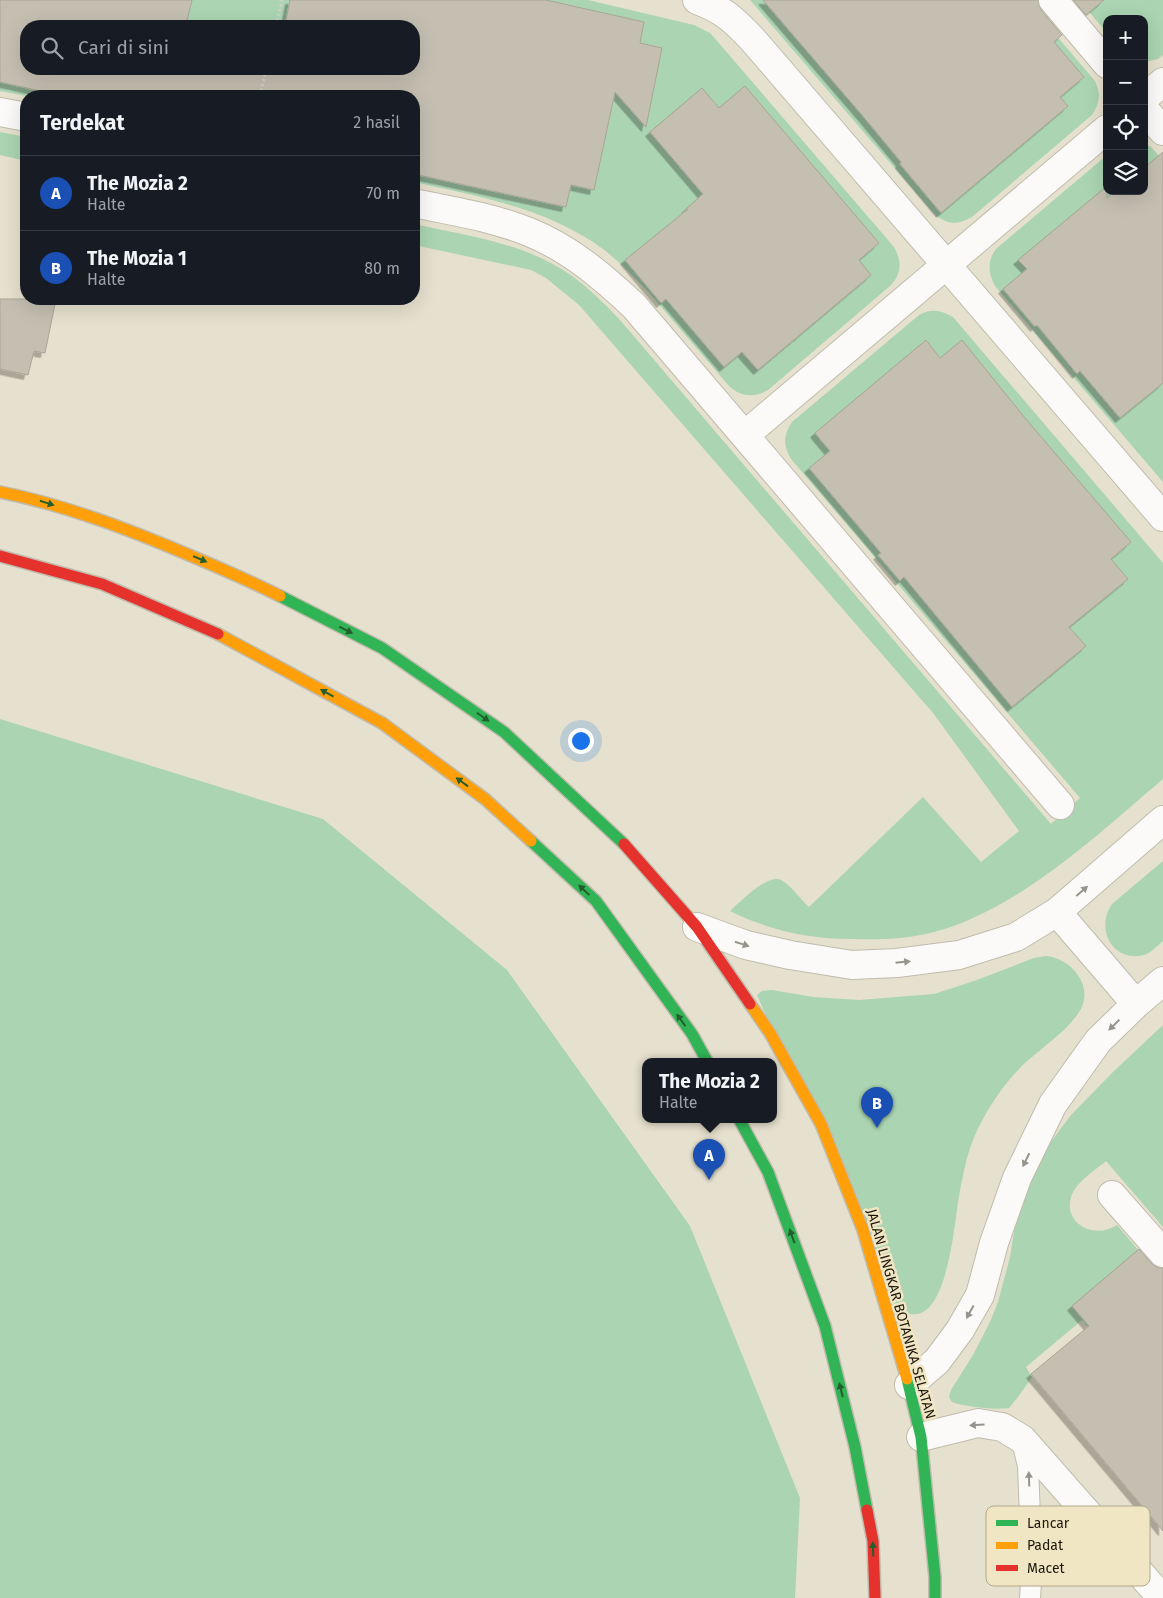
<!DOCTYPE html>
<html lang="id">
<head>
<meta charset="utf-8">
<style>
  :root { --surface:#171b24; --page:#20242c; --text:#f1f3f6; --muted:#9ea1a6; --line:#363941; --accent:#1a73e8 }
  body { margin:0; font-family:"Fira Sans",sans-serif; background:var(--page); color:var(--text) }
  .controls { position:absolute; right:15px; top:15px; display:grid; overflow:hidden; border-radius:10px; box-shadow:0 5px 20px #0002 }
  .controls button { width:45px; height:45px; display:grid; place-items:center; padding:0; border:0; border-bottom:1px solid var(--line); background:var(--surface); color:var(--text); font:25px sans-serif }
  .you { position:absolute; left:580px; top:740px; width:18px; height:18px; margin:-12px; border:4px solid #fff; border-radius:50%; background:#1a73e8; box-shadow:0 0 0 8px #1a73e833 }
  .badge { display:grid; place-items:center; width:32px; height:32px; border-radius:50%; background:var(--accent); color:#fff; font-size:16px; font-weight:700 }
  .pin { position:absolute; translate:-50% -41px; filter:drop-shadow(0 1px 2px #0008) }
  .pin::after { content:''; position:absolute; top:26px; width:18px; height:15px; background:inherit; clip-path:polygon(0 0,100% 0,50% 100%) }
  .popup { position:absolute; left:642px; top:1058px; width:135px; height:65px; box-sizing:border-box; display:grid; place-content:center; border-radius:10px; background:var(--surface); filter:drop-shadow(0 1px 4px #0005); font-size:16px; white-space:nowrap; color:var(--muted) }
  .popup b { font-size:19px; color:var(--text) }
  .popup::after { content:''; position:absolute; left:50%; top:100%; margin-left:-10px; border:10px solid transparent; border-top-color:var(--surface) }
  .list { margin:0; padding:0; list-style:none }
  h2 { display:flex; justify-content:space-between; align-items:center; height:65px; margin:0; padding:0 20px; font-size:21px }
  h2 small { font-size:16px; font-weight:400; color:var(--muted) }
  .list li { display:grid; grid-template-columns:32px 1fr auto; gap:15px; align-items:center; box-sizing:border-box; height:75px; padding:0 20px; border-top:1px solid var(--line) }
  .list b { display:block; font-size:19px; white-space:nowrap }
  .list p { margin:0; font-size:16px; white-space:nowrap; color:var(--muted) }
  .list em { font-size:16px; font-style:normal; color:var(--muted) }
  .icon { flex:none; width:28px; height:28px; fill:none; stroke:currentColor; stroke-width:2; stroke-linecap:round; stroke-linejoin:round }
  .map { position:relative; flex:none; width:1163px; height:1598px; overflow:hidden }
  .search { position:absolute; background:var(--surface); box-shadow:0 5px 20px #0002; left:20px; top:20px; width:400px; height:55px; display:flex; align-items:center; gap:12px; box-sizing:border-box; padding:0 18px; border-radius:20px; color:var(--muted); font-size:19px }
  .panel { position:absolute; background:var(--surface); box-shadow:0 5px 20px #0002; left:20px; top:90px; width:400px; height:215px; border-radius:20px }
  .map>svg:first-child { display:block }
  .green { fill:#aad4b2; fill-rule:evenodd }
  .building { fill:#c4bfb1; stroke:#a9a596; filter:url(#shadow) }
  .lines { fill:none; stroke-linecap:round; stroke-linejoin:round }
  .lane-casing { stroke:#c0bbac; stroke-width:22 }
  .street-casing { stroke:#c0bbac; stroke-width:30 }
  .fast-casing { stroke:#c0bbac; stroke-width:14 }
  .slow-casing { stroke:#c0bbac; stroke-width:14 }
  .jam-casing { stroke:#c0bbac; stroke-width:14 }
  .path { stroke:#d2d0cb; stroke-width:3; stroke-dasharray:2.5 2.5; stroke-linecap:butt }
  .lane { stroke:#fbfaf8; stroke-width:20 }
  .street { stroke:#fbfaf8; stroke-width:28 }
  .fast { stroke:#30b455; stroke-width:11 }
  .slow { stroke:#ff9f0a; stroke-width:11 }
  .jam { stroke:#e5322d; stroke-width:11 }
  .oneway { fill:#245e2c }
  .oneway2 { fill:#96948d }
  .labels { text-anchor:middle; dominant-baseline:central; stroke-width:5; stroke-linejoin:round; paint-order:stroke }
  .street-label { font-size:14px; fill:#1b170b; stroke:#f1e6c4 }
  .key { fill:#f1e6c4; stroke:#b1a88c; stroke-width:1 }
  .key-label { font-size:14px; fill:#1b170b }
</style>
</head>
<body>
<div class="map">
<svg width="1163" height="1598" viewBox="0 0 1163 1598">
  <defs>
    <filter id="shadow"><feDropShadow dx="-4.5" dy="4.5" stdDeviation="0" flood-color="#0004"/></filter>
  </defs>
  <rect width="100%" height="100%" fill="#e6e1ce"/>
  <g class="green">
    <path d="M 0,0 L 588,0 L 694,25 L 710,33 L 718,42 L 894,247 C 902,261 902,274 890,286 L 768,390 C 754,398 741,397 729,386 L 650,294 C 635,278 620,262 603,249 C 547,208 480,197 414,182 L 414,96 L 26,96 L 0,91 ZM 26,26 L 414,26 L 414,69 L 26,69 Z"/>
    <path d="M 750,0 L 1026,0 L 1095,81 C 1101,94 1100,103 1092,115 L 972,217 C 957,225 949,225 935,215 Z"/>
    <path d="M 1079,0 L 1163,0 L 1163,55 L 1158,59 L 1144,62 L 1144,19 L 1107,19 L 1107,33 Z"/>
    <path d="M 0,132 L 26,137 L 26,161 L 0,155 Z"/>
    <path d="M 1144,143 L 1151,147 L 1163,160 L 1163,482 L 995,286 C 988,273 987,261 996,249 L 1107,155 L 1107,191 L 1144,191 Z"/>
    <path d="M 414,224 C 468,236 526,243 572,276 C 590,289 605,304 620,320 L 1051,824 L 1080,798 L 791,459 C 783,446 783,435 792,422 L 919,315 C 930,308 942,310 953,317 L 1163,563 L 1163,779 C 1097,835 1013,915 926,934 C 902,939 876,940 851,939 C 809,939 768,930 730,911 C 740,902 768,873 781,880 C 792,886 800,899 809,907 L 923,797 L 981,862 L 1019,831 L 933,713 L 579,305 L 546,278 L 531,270 L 414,245 Z"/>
    <path d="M 0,719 L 323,819 L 507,970 L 690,1226 L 800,1498 L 795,1598 L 0,1598 Z"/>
    <path d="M 1163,861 L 1163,941 C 1157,946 1151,953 1144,955 C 1112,963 1095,928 1112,904 Z"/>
    <path d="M 1046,956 C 1067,958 1088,978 1084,1000 C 1080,1024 1037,1050 1020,1068 C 998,1091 981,1118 970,1148 C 965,1163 962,1180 959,1196 C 954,1224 946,1351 893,1304 L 757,995 L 762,991 L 772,990 L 813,997 L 859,1000 L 934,994 L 974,981 L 1034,958 Z"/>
    <path d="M 1163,1025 L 1163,1227 L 1106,1161 C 1094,1171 1076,1182 1071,1197 C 1063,1224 1095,1240 1117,1225 L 1163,1279 L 1163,1414 L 1082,1320 L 1026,1367 L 1032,1377 L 1018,1397 L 1009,1408 C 994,1410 966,1407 952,1402 L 949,1397 L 951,1390 L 973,1355 L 990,1322 L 998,1302 L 1010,1257 L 1018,1207 L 1038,1159 L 1071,1115 L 1113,1072 Z"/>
  </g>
  <g class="building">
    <path d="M 0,0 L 192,0 L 186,25 L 193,26 L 26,26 L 26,69 L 414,69 L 414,26 L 285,26 L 290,0 L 546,0 L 644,22 L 640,43 L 662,48 L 646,127 L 615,92 L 594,190 L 571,185 L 566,207 L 414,174 L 414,96 L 63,96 L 0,82 Z"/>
    <path d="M 763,0 L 1038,0 L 1041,10 L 1062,35 L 1054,42 L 1084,77 L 1060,97 L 1068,106 L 941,213 L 900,164 L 901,162 L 862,115 Z"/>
    <path d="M 1073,0 L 1104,0 L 1086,15 Z"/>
    <path d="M 745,86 L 879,243 L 859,260 L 871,275 L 758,370 L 742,352 L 724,367 L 666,299 L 661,303 L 625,260 L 688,209 L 686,209 L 703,194 L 650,132 L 702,88 L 719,108 Z"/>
    <path d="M 1163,152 L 1163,383 L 1120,418 L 1080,371 L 1077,374 L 1037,325 L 1035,327 L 1003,289 L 1027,269 L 1018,260 L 1107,186 L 1107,198 L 1115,191 L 1144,191 L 1144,168 Z"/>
    <path d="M 0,299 L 56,299 L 45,353 L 34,351 L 28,375 L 0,369 Z"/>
    <path d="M 926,340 L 940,358 L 962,340 L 1025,418 L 1131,542 L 1111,559 L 1128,579 L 1069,627 L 1086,646 L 1012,707 L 904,577 L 900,581 L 878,555 L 881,553 L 809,468 L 830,451 L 815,433 Z"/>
    <path d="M 1139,1249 L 1152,1264 L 1158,1268 L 1163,1268 L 1163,1531 L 1031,1374 L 1089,1326 L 1072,1306 Z"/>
  </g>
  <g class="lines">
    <defs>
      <path id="lane" d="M 1022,1441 L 1028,1466 L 1032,1567 L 1030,1598"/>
      <g id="street">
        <path d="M 697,0 C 724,10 734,20 753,40 L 1163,517"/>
        <path d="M 1053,0 L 1107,64"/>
        <path d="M 1144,98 L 1163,82"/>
        <path d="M 1144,109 L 1163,131"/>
        <path d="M 0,112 L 26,117"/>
        <path d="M 414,203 C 452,211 492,217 529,232 C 569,248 602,276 634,306 L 1060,805"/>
        <path d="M 745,435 L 1107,129"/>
        <path d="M 1057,912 L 1136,1004"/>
        <path d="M 697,927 L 746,945 L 790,955 L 852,965 L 897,963 L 959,955 L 1016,937 L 1057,912 L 1163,820"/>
        <path d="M 1112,1195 L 1163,1253"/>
        <path d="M 909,1385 L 937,1361 L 960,1330 L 980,1295 L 994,1243 L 1017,1178 L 1053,1104 L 1098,1041 L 1136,1004 L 1163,981"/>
        <path d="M 921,1437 L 978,1423 L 1002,1427 L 1022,1439 L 1162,1598"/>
      </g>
      <g id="fast">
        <path d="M 280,596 L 382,648 L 504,732 L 624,844"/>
        <path d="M 531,841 L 596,901 L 692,1034 L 707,1061"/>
        <path d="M 739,1119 L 768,1172 L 825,1326 L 855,1447 L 867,1510"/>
        <path d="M 907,1379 L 921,1437 L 935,1577 L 935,1598"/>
      </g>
      <g id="slow">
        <path d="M 0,492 C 65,505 128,529 189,555 C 220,568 250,581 280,596"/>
        <path d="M 218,634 L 382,723 L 485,799 L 531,841"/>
        <path d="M 750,1004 L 770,1033 L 821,1124 L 863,1230 L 907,1379"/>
      </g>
      <g id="jam">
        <path d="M 0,556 L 102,584 L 218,634"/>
        <path d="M 624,844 L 697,927 L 750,1004"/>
        <path d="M 867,1510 L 873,1541 L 875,1598"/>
      </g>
    </defs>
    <use href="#lane" class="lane-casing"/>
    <use href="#street" class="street-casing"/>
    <use href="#fast" class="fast-casing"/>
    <use href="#slow" class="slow-casing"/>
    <use href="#jam" class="jam-casing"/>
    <g class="path">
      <path d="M 276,26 L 282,0"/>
      <path d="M 260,96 L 266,69"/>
    </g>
    <use href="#lane" class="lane"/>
    <use href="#street" class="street"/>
    <use href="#fast" class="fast"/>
    <use href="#slow" class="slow"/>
    <use href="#jam" class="jam"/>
  </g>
  <defs><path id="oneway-solid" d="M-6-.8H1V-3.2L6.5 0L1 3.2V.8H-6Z" transform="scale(1.25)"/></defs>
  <g class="oneway">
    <use href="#oneway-solid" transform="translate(47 503) rotate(18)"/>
    <use href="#oneway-solid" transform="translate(200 559) rotate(23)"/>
    <use href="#oneway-solid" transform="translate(346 630) rotate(27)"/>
    <use href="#oneway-solid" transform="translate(327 693) rotate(-151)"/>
    <use href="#oneway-solid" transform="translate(483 717) rotate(35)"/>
    <use href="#oneway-solid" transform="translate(462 782) rotate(-144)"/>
    <use href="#oneway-solid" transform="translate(584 890) rotate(-137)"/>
    <use href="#oneway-solid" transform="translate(681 1020) rotate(-126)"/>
    <use href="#oneway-solid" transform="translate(792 1236) rotate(-110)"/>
    <use href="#oneway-solid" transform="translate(841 1390) rotate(-104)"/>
    <use href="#oneway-solid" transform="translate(873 1549) rotate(-92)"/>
  </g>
  <g class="oneway2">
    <use href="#oneway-solid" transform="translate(1082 891) rotate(-41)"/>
    <use href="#oneway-solid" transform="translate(742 944) rotate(18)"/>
    <use href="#oneway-solid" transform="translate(903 962) rotate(-6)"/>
    <use href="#oneway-solid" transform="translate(1114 1025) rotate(136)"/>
    <use href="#oneway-solid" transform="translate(1026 1160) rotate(116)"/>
    <use href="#oneway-solid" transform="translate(970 1312) rotate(119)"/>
    <use href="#oneway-solid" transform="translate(977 1425) rotate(176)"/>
    <use href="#oneway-solid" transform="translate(1029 1479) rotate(-92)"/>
  </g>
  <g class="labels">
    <g class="street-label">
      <text transform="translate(901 1314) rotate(74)">JALAN LINGKAR BOTANIKA SELATAN</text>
    </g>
  </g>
  <rect x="986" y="1506" width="164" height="80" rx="8" class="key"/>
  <rect x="996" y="1520" width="22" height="6" fill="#30b455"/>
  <rect x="996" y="1542" width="22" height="7" fill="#ff9f0a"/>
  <rect x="996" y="1565" width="22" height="6" fill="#e5322d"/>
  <g class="key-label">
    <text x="1027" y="1528">Lancar</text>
    <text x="1027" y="1550">Padat</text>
    <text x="1027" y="1573">Macet</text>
  </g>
</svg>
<div class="controls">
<button>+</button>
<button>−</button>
<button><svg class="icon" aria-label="locate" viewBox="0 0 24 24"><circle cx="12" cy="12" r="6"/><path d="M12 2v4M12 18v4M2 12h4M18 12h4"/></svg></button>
<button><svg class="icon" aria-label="layers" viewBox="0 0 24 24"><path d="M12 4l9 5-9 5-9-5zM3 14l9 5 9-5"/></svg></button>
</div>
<div class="you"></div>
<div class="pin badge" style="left:709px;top:1180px;background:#1a4fb4">A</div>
<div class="popup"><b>The Mozia 2</b>Halte</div>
<div class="pin badge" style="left:877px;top:1128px;background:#1a4fb4">B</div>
<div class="search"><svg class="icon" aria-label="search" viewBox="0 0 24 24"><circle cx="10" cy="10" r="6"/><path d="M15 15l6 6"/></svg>Cari di sini</div>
<section class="panel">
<h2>Terdekat<small>2 hasil</small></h2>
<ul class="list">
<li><span class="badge" style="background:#1a4fb4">A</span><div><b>The Mozia 2</b><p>Halte</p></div><em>70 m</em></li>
<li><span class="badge" style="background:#1a4fb4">B</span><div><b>The Mozia 1</b><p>Halte</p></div><em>80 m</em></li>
</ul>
</section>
</div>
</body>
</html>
